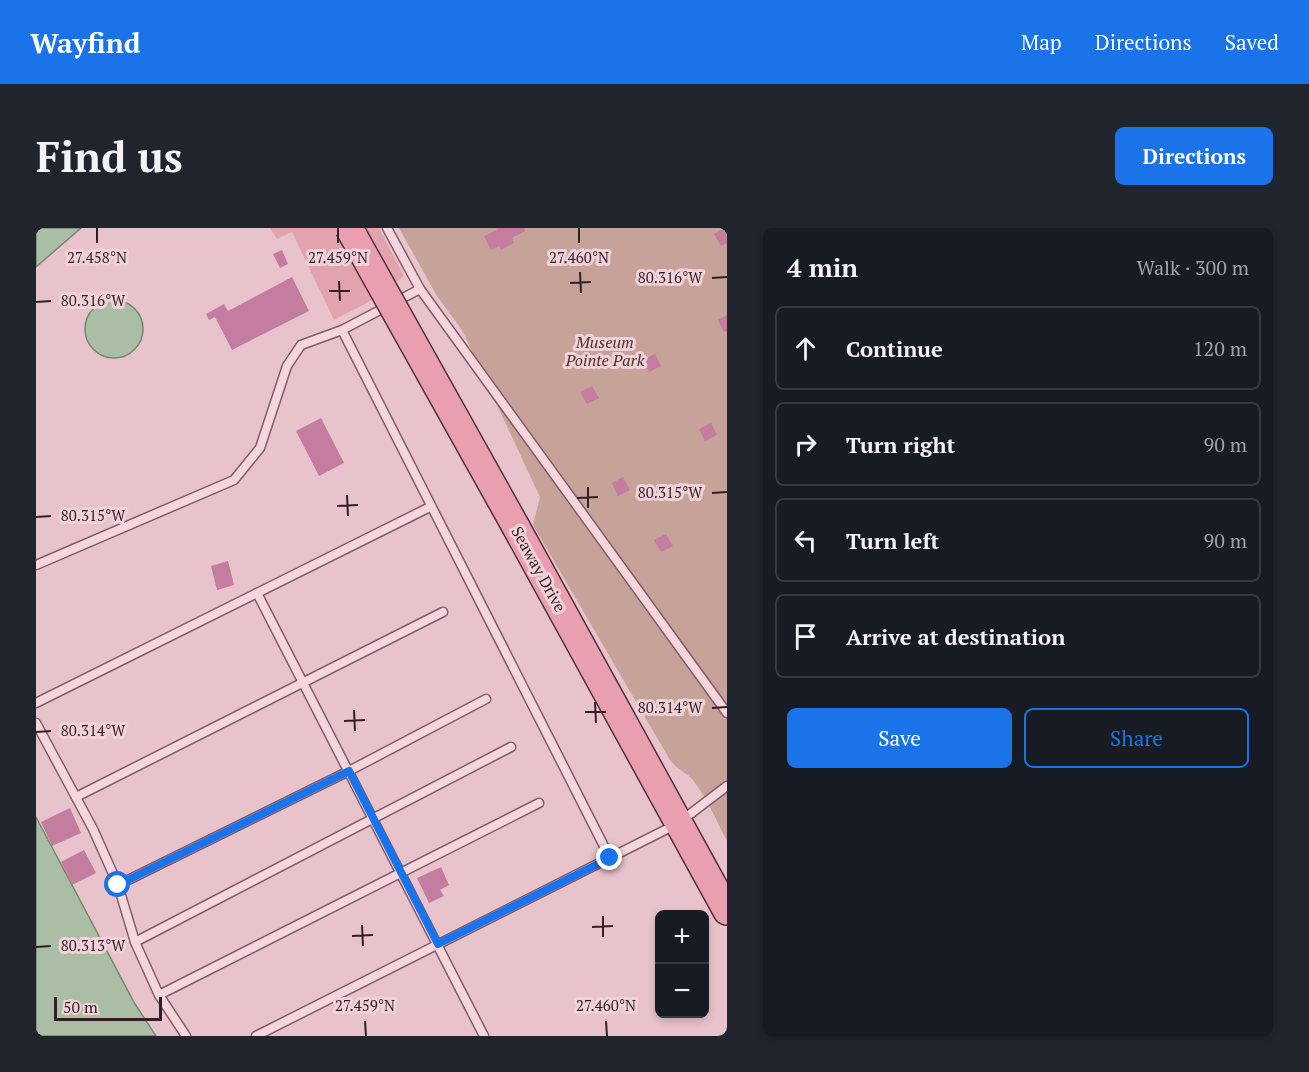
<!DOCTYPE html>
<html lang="en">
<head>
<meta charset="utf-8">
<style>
  :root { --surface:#171b24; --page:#20242c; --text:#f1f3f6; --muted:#9ea1a6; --line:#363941; --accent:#1a73e8 }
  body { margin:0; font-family:"PT Serif",serif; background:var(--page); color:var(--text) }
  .controls { position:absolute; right:18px; bottom:18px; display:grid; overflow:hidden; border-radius:9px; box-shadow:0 3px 9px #0003 }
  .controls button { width:54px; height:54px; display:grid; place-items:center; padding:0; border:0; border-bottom:2px solid var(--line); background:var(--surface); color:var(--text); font:30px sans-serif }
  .scale { position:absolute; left:18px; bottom:15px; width:108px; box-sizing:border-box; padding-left:6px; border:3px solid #331e27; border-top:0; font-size:16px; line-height:21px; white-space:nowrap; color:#331e27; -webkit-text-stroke:4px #f1d2d9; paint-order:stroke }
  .stop { position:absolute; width:18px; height:18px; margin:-14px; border:4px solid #1a73e8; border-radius:50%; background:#fff }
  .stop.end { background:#1a73e8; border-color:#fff; box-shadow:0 2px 6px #0008 }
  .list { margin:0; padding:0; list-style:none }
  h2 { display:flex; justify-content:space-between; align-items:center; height:78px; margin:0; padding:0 24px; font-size:26px }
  h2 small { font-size:20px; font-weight:400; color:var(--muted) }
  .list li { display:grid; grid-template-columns:39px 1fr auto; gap:18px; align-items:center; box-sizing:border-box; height:84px; margin:0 12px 12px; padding:0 12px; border:2px solid var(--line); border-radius:9px }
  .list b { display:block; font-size:22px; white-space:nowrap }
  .list em { font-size:20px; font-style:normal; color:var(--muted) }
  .actions { display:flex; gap:12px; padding:18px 24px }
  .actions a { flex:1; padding:14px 0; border:2px solid var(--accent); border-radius:9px; text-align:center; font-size:21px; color:var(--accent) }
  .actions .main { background:var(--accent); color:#fff }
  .icon { flex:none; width:33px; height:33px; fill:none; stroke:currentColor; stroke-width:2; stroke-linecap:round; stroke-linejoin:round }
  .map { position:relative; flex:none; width:691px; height:808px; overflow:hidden; border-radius:9px }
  header { display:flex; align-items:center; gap:36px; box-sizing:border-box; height:84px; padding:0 30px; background:var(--accent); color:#fff }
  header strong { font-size:28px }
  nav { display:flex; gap:33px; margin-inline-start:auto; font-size:21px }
  .intro { display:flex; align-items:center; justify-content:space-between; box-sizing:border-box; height:144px; padding:0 36px }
  h1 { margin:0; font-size:42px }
  .button { padding:15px 27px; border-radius:9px; background:var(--accent); color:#fff; font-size:21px; font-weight:700 }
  main { display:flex; gap:36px; padding:0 36px }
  aside { flex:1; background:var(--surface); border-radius:9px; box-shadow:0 3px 9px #0003 }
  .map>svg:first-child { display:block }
  .green { fill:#c6a299 }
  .sand { fill:#e2a3af }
  .water { fill:#aabda5; stroke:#72896d; stroke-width:1.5 }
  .building { fill:#c47da0 }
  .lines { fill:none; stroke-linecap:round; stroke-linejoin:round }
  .service-casing { stroke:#825c6a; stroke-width:11 }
  .primary-casing { stroke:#50303e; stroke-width:30 }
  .service { stroke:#f5d6dc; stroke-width:8 }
  .primary { stroke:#e99faf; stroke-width:27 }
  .primary-bridge-casing { stroke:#50303e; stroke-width:30; stroke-linecap:butt }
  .primary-bridge { stroke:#e99faf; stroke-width:27 }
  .route { stroke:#1a73e8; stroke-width:8 }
  .ticks { fill:none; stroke:#331e27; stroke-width:2 }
  .labels { text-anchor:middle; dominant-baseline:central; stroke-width:6; stroke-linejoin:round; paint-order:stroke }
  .park-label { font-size:16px; font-style:italic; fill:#4d3427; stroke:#f1d2d9 }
  .street-label { font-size:16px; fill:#331e27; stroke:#f1d2d9 }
  .ticks-label { font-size:15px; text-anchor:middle; fill:#331e27; stroke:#f1d2d9; stroke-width:6; stroke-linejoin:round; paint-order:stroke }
</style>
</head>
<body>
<header>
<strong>Wayfind</strong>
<nav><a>Map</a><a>Directions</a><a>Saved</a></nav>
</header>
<div class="intro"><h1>Find us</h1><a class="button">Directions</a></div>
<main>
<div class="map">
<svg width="691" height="808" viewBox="0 0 691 808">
  <rect width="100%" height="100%" fill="#e9c3cb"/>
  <path class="green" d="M 363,0 L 691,0 L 691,613 C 681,594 667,561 652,547 C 644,541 641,541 634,532 L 497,297 L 504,269 L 426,102 L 401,68 Z"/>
  <path class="sand" d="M 234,0 L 343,0 L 368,48 L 331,75 L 298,92 L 256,4 L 241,11 Z"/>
  <g class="water">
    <path d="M 0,0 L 45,0 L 0,39 Z"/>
    <circle cx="78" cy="101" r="29"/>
    <path d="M 0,589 L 99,776 L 120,808 L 0,808 Z"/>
  </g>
  <g class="building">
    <path d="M 460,0 L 488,0 L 489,3 L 476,10 L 478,15 L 465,22 L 463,18 L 455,22 L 448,8 L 461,2 Z"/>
    <path d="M 690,0 L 691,15 L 685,18 L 678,6 Z"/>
    <path d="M 246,22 L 252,36 L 244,40 L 237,26 Z"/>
    <path d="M 256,49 L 273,83 L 196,122 L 179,89 L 173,92 L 170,86 L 188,76 L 192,83 Z"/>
    <path d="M 691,87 L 691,103 L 688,104 L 682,92 Z"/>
    <path d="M 619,126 L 625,138 L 613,144 L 607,132 Z"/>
    <path d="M 556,158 L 563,170 L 551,176 L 544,164 Z"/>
    <path d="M 285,190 L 308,235 L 283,248 L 260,203 Z"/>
    <path d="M 675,195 L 681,207 L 669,213 L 663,201 Z"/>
    <path d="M 587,249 L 594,262 L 582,268 L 576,255 Z"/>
    <path d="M 630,306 L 637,318 L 625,324 L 618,312 Z"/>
    <path d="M 192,333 L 198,357 L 181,362 L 175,338 Z"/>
    <path d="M 34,580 L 45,605 L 16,618 L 5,594 Z"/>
    <path d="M 48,622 L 60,645 L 36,657 L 25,634 Z"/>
    <path d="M 405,639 L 413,657 L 404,662 L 408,668 L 393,675 L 381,650 Z"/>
  </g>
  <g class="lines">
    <defs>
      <g id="service">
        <path d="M 351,0 L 384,61 L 691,485"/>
        <path d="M 306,102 L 574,630"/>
        <path d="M 0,337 L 198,252 L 224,220 L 251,138 L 265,117 L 306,102 L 384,61"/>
        <path d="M 221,365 L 448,808"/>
        <path d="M 0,475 L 394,279"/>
        <path d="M 0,495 L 57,601 L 82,657 L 99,714 L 123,767 L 150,808"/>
        <path d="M 40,569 L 407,384"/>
        <path d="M 82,657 L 313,543 L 450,471"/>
        <path d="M 99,714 L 475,519"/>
        <path d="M 123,767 L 503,575"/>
        <path d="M 220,808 L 641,596 L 691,558"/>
      </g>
      <path id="primary" d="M 480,299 L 691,683"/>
    </defs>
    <use href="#service" class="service-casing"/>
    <use href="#primary" class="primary-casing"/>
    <use href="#service" class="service"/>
    <use href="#primary" class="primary"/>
    <defs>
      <path id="primary-bridge" d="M 313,0 L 480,299"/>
    </defs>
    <use href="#primary-bridge" class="primary-bridge-casing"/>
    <use href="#primary-bridge" class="primary-bridge"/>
  </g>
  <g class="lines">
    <path class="route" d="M 82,657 L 313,543 L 402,716 L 574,630"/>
  </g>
  <path class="ticks" d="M 61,0 L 61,15M 302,0 L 302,15M 543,0 L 543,15M 544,44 L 545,65M 676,50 L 691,49M 303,53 L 304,73M 534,55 L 555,54M 293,63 L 314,63M 0,74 L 15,73M 552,259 L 552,280M 676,265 L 691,264M 311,267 L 312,288M 541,270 L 562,269M 301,278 L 322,277M 0,289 L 15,288M 559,474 L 560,495M 676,480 L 691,479M 318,482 L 319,503M 549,484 L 570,484M 308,493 L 329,492M 0,504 L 15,503M 567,688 L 567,709M 326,697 L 327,718M 556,699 L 577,698M 316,708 L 337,707M 0,719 L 15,718M 329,793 L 330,808M 570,793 L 571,808"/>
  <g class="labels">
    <g class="park-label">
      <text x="569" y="114">Museum<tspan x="569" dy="18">Pointe Park</tspan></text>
    </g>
    <g class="street-label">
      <text transform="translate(503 341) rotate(61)">Seaway Drive</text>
    </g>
  </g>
  <g class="ticks-label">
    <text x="61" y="35">27.458°N</text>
    <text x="302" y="35">27.459°N</text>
    <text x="543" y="35">27.460°N</text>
    <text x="634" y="55">80.316°W</text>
    <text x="57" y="78">80.316°W</text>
    <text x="634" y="270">80.315°W</text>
    <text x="57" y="293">80.315°W</text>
    <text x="634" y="485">80.314°W</text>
    <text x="57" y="508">80.314°W</text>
    <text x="57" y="723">80.313°W</text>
    <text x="329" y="783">27.459°N</text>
    <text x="570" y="783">27.460°N</text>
  </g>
</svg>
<div class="controls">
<button>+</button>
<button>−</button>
</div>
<div class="scale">50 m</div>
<div class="stop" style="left:82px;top:657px"></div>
<div class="stop end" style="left:574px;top:630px"></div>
</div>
<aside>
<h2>4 min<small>Walk · 300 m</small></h2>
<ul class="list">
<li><svg class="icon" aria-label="ahead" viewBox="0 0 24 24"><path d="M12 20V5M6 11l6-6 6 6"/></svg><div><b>Continue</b></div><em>120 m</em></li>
<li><svg class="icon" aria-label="right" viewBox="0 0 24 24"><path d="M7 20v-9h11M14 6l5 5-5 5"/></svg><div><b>Turn right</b></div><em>90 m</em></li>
<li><svg class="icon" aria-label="left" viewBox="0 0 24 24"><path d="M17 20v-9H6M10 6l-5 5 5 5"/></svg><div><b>Turn left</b></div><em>90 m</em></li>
<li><svg class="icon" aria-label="arrive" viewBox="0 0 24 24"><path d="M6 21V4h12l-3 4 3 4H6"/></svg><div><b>Arrive at destination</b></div></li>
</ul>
<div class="actions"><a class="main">Save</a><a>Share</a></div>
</aside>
</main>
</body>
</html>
